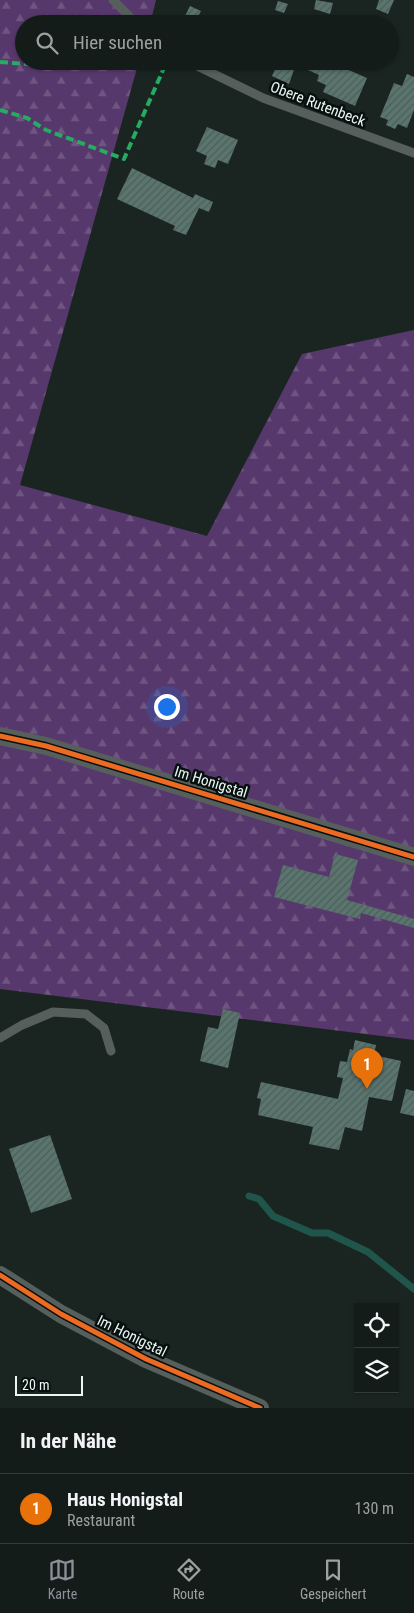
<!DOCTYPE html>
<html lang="de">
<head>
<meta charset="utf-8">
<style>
  :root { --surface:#141c1a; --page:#212927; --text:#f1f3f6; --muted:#9da1a2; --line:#333a39; --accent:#8c9099 }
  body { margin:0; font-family:"Roboto Condensed",sans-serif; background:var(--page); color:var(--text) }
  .controls { position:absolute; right:15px; bottom:15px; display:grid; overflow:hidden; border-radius:0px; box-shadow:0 1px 4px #0004 }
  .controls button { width:45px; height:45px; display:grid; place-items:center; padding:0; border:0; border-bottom:1px solid var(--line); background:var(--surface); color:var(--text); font:25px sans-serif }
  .scale { position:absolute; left:15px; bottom:12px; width:68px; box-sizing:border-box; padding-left:5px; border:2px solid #e9f6f2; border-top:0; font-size:14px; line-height:18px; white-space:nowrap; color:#e9f6f2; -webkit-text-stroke:4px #07100e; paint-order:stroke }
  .you { position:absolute; left:166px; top:706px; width:18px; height:18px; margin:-12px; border:4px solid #fff; border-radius:50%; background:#1a73e8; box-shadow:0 0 0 8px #1a73e833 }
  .badge { display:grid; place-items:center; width:32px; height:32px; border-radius:50%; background:var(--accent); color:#fff; font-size:16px; font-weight:700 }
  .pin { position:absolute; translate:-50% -41px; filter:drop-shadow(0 1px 2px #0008) }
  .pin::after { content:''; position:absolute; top:26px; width:18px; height:15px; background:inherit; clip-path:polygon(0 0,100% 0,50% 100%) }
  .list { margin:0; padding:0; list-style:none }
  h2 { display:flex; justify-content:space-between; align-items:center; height:65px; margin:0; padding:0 20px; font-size:21px }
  h2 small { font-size:16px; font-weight:400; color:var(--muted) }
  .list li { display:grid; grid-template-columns:32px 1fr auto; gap:15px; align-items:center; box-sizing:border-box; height:70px; padding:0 20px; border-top:1px solid var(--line) }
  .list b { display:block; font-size:19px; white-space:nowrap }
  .list p { margin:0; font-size:16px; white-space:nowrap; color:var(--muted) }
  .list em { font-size:16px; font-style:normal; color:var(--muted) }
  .icon { flex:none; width:28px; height:28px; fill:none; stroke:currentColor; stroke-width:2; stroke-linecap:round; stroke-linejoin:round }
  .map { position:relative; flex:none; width:414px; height:1408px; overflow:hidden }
  .search { position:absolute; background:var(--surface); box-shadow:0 1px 4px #0004; left:15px; right:15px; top:15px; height:55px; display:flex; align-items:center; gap:12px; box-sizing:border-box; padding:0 18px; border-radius:28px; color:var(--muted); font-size:19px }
  .sheet { height:135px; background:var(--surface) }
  nav { display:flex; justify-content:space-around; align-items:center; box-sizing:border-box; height:70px; border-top:1px solid var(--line); background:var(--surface); font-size:14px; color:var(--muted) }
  nav a { display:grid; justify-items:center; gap:2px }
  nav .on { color:var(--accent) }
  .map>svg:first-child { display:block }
  .forest { fill:url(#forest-firs) }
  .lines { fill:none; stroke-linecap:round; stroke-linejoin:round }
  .stream { stroke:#1f554a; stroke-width:7 }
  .building { fill:url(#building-hatch) }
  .lane { stroke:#565f5c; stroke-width:9 }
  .street { stroke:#565f5c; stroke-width:18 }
  .quiet { stroke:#26ab63; stroke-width:4; stroke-dasharray:8 4; stroke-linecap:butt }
  .cycleway-casing { stroke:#07100e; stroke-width:8 }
  .cycleway { stroke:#ed6a23; stroke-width:5 }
  .labels { text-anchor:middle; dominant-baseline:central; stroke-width:5; stroke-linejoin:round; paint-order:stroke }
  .street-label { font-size:15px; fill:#e9f6f2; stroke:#07100e }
</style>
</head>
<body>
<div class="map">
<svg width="414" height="1408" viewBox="0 0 414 1408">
  <defs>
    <pattern id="forest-firs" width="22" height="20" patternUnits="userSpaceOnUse" patternTransform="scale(1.25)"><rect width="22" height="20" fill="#57386c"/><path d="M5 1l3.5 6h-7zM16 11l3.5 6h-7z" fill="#6f5581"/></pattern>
    <pattern id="building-hatch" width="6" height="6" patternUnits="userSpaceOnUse" patternTransform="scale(1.25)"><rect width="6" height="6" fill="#5a746e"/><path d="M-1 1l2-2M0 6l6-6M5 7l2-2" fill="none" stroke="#4f5d5a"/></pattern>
  </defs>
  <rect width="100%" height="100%" fill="#1a2522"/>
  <path class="forest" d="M 0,0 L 156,0 L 150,24 L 24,24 L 24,61 L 139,61 L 20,485 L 207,536 L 302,354 L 414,330 L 414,1040 L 0,989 Z"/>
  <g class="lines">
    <path class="stream" d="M 249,1196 L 259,1199 L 273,1216 L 312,1233 L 328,1233 L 368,1252 L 414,1289"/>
  </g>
  <g class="building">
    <path d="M 316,0 L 333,3 L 330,14 L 314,9 Z"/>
    <path d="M 379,0 L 394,0 L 388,14 L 376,9 Z"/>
    <path d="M 278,1 L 288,4 L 284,13 L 275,10 Z"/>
    <path d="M 190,6 L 201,11 L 194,24 L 181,24 Z"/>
    <path d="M 279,61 L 297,61 L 289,84 L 272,76 Z"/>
    <path d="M 298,61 L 328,61 L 367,78 L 355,106 L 323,92 L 326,85 L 317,81 L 319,75 L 297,65 Z"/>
    <path d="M 407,74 L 414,77 L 414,110 L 407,128 L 398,124 L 395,129 L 386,125 L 388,120 L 380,117 L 394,83 L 402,86 Z"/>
    <path d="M 207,127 L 238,140 L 228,164 L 218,160 L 215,168 L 204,164 L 207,156 L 196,151 Z"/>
    <path d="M 132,168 L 193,198 L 195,194 L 213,202 L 209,212 L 199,208 L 186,235 L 173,230 L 175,226 L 117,199 Z"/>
    <path d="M 335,854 L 358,860 L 347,900 L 414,919 L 414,928 L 361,913 L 360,919 L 274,897 L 283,865 L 329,877 Z"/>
    <path d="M 223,1009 L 240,1013 L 228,1068 L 200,1061 L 208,1027 L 218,1029 Z"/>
    <path d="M 355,1040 L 376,1045 L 374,1055 L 401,1061 L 392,1101 L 369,1097 L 362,1131 L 345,1127 L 339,1150 L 309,1144 L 313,1127 L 258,1115 L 261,1099 L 257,1098 L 261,1082 L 338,1099 L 343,1078 L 337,1077 L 340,1061 L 347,1062 L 350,1049 L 353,1050 Z"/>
    <path d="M 406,1089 L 414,1091 L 414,1116 L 400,1113 Z"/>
    <path d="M 50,1135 L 72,1199 L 31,1213 L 9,1149 Z"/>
  </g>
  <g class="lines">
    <g class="lane">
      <path d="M 113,0 L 137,24"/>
      <path d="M 187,61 L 263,98 L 414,153"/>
      <path d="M 0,1038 L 22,1025 L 53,1012 L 86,1014 L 104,1028 L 111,1051"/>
    </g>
    <g class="street">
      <path d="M 0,736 L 46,746 L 414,857"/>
      <path d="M 0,1275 L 61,1314 L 146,1359 L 260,1408"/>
    </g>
    <g class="quiet">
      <path d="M 0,62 L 52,66 L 80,61"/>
      <path d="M 0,110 L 27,118 L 46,130 L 124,159 L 167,61"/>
    </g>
    <defs>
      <g id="cycleway">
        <path d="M 0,736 L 46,746 L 414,857"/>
        <path d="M 0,1275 L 61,1314 L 146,1359 L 260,1408"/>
      </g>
    </defs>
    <use href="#cycleway" class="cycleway-casing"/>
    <use href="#cycleway" class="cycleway"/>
  </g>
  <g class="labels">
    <g class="street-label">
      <text transform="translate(318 104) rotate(21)">Obere Rutenbeck</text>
      <text transform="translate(211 782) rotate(17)">Im Honigstal</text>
      <text transform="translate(132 1336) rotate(26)">Im Honigstal</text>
    </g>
  </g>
</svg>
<div class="controls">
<button><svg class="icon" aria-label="locate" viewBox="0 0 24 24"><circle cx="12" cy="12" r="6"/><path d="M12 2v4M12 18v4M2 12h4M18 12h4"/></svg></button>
<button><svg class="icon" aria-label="layers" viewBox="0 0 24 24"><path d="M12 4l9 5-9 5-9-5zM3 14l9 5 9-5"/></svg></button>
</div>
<div class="scale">20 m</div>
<div class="you"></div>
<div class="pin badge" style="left:367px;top:1089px;background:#e8710a">1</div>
<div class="search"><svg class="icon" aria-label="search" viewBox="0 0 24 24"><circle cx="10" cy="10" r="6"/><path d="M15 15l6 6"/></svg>Hier suchen</div>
</div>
<section class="sheet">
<h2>In der Nähe<small></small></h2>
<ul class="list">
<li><span class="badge" style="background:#e8710a">1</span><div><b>Haus Honigstal</b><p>Restaurant</p></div><em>130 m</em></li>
</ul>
</section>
<nav>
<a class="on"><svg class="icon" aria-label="map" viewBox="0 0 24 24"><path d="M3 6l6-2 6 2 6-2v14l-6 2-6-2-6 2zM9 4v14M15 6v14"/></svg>Karte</a>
<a><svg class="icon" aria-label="directions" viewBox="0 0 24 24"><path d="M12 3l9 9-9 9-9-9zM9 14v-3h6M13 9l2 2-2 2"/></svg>Route</a>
<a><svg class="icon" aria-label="saved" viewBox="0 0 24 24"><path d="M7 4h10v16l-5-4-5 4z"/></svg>Gespeichert</a>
</nav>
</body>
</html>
